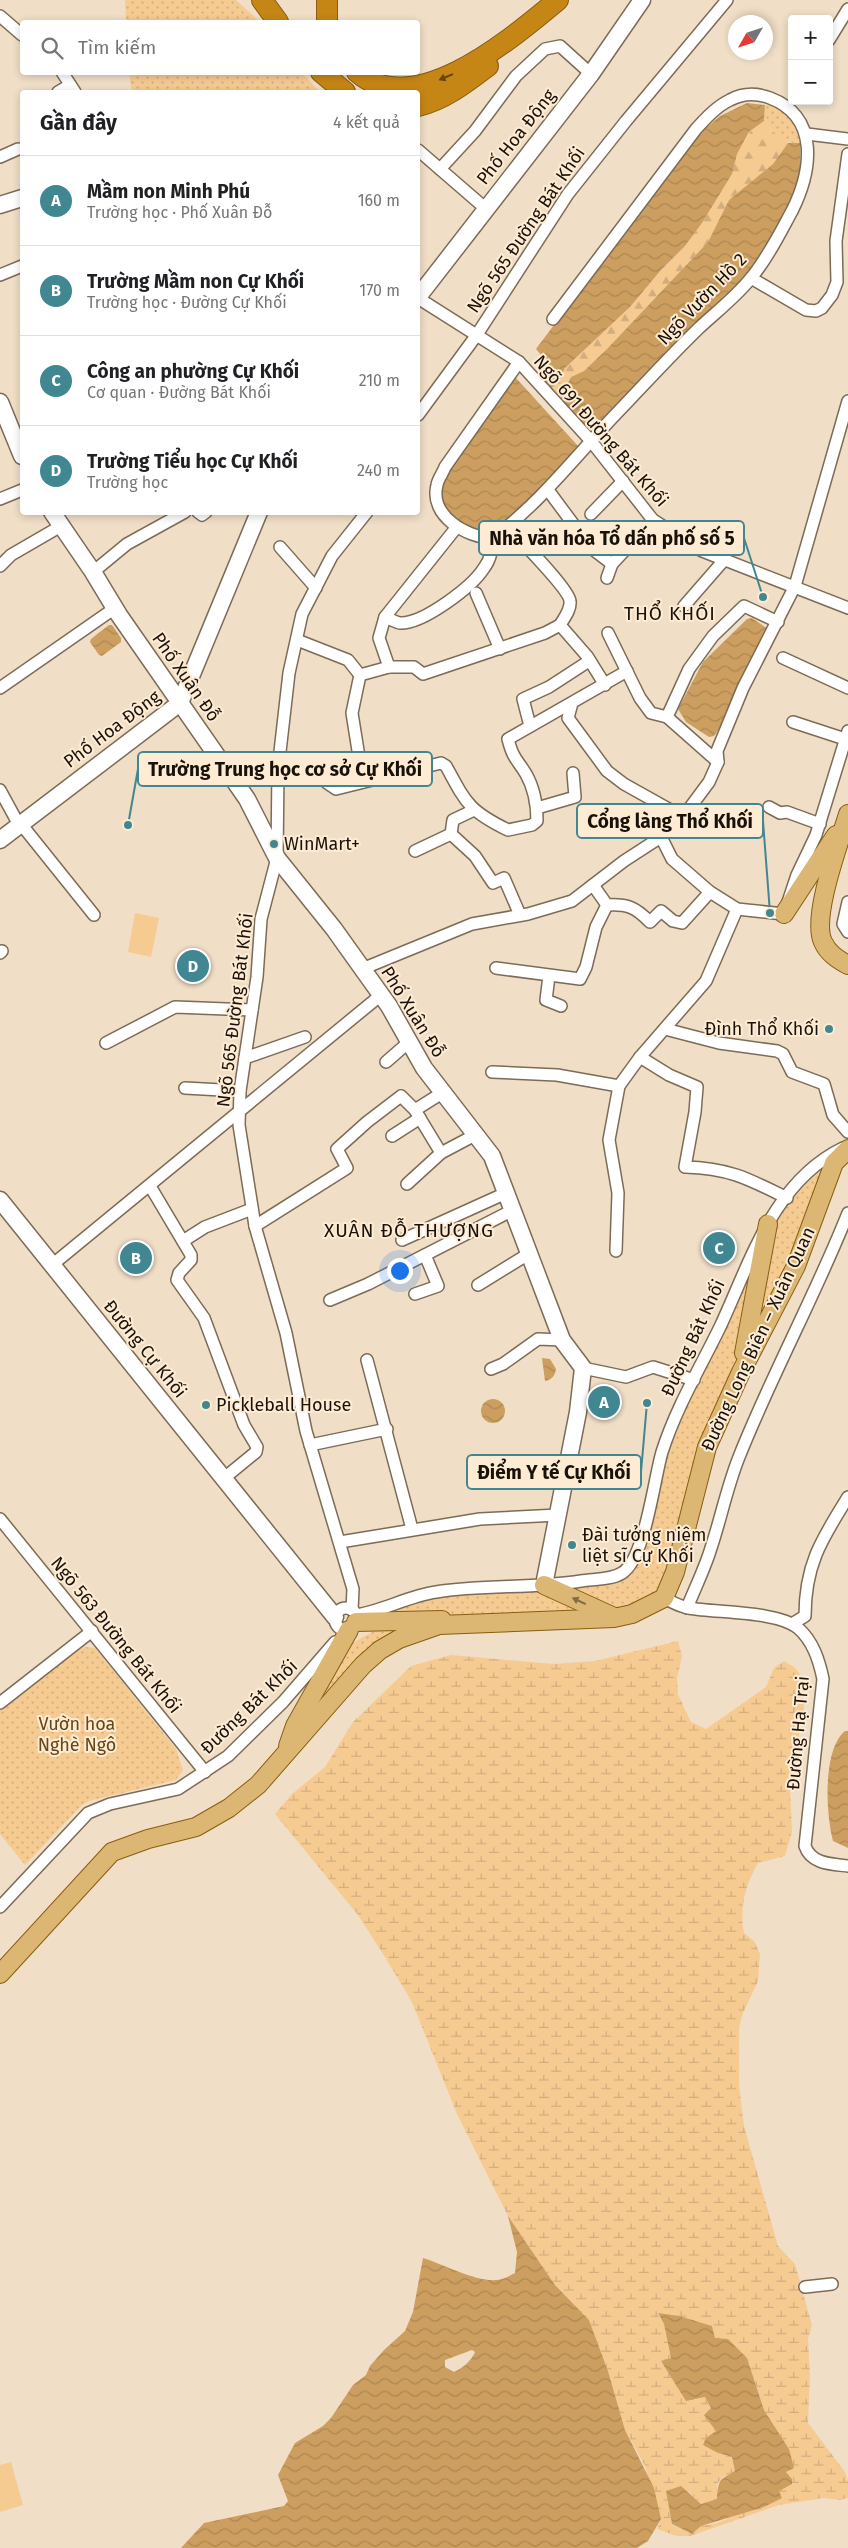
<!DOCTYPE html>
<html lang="vi">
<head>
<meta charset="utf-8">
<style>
  :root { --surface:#fff; --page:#f2f2f2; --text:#202124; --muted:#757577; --line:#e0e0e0; --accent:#418792 }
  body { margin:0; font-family:"Fira Sans",sans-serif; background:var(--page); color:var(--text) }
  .controls { position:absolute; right:15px; top:15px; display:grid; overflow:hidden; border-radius:5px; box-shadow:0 2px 8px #0003 }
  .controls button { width:45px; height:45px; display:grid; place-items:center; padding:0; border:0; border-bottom:1px solid var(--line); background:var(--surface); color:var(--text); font:25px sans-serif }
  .compass { position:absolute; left:728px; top:15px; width:45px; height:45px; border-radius:50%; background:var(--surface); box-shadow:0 2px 8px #0003; rotate:231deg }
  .you { position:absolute; left:399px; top:1270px; width:18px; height:18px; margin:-12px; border:4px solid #fff; border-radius:50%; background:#1a73e8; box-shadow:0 0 0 8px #1a73e833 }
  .badge { display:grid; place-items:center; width:32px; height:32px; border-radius:50%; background:var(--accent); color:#fff; font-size:16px; font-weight:700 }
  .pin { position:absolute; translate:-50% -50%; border:2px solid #fff; box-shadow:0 1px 5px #0006 }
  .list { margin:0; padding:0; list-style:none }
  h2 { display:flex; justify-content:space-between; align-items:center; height:65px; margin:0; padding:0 20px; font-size:21px }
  h2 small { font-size:16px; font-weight:400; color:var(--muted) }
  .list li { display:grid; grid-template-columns:32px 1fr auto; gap:15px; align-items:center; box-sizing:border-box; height:90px; padding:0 20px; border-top:1px solid var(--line) }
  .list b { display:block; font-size:19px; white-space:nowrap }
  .list p { margin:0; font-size:16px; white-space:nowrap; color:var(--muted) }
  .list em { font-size:16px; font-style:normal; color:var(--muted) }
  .icon { flex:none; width:28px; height:28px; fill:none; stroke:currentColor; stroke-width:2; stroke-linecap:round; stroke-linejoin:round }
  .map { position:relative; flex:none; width:848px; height:2548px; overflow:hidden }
  .search { position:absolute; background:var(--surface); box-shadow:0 2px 8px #0003; left:20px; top:20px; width:400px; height:55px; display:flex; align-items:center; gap:12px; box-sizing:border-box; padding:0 18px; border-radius:5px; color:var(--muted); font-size:19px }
  .panel { position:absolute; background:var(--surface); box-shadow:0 2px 8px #0003; left:20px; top:90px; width:400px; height:425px; border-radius:5px }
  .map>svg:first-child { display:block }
  .green { fill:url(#green-dots) }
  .forest { fill:url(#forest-firs) }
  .wetland { fill:url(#wetland-marsh); fill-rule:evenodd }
  .pitch { fill:#f6cb92 }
  .water { fill:url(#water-waves); fill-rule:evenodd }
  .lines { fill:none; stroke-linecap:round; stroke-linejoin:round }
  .street-casing { stroke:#7c6b56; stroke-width:14 }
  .secondary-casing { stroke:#7c6b56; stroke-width:19 }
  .primary-casing { stroke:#885d11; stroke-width:20 }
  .highway-casing { stroke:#885d11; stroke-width:22 }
  .street { stroke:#fff; stroke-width:11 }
  .secondary { stroke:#fff; stroke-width:16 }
  .primary { stroke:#dcb673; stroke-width:18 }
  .highway { stroke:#c58615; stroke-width:20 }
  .oneway { fill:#66460f }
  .oneway2 { fill:#846c44 }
  .poi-dot { fill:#418792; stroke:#feebd3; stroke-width:2 }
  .labels { text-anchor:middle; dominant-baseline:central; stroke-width:4; stroke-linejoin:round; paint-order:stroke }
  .street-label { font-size:18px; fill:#18120a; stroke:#feebd3 }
  .poi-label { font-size:18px; fill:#18120a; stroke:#feebd3; text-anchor:start }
  .park-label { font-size:18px; fill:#664716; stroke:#feebd3 }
  .neighbourhood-label { font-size:19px; letter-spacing:1px; fill:#18120a; stroke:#feebd3 }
  .leader { fill:none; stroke:#418792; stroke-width:2 }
  .callout-dot { fill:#418792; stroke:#feebd3; stroke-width:2 }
  .callout { fill:#feebd3; stroke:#418792; stroke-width:2 }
  .callout-label { font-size:19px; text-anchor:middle; font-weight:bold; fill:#18120a }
</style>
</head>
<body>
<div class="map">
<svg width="848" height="2548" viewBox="0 0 848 2548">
  <defs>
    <pattern id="green-dots" width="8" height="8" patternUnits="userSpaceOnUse" patternTransform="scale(1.25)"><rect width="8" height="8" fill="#f6cb92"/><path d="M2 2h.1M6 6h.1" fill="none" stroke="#d2ad7d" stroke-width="1.8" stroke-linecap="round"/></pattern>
    <pattern id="forest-firs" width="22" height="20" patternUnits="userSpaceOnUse" patternTransform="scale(1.25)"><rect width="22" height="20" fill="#f6cb92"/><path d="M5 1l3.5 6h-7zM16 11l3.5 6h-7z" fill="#d2ad7d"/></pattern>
    <pattern id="wetland-marsh" width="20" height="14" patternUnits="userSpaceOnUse" patternTransform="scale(1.25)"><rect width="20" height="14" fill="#f6cb92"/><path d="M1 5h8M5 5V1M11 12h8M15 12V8" fill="none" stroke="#d2ad7d"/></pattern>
    <pattern id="water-waves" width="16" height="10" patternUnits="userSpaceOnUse" patternTransform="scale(1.25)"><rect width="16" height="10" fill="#cc9e5f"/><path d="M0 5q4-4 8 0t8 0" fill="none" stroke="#ae8751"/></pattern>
  </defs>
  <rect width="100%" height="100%" fill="#f0dec6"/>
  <g class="green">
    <path d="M 125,0 L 236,0 L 260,22 L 126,22 Z"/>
    <path d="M 129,73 L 302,73 L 320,92 L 132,92 Z"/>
    <path d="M 765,105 C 784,103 800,125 800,143 C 781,144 775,135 764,121 Z"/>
    <path d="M 830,1162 L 796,1249 L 750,1347 L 773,1229 L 784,1210 L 804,1185 Z"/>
    <path d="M 753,1260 L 740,1356 L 678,1548 L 660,1592 L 619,1614 L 560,1586 L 626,1576 L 637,1565 L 675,1430 Z"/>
    <path d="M 535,1590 L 596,1615 L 469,1618 L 381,1613 L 419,1600 L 467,1593 Z"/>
    <path d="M 379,1628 L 416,1629 L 305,1719 L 349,1645 Z"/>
    <path d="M 85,1647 L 95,1648 L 176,1749 L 183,1770 L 176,1780 L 89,1801 L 82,1805 L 25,1865 L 0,1834 L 0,1708 L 72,1653 Z"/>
  </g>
  <path class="forest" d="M 764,121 L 772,131 L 788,143 L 773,164 L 729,200 L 708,242 L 607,349 L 584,371 L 571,377 L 560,400 L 551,389 L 560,379 L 565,368 L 630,307 L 661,270 L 685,246 L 702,223 L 732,174 L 736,155 L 750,132 Z"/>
  <path class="wetland" d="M 678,1641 L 682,1656 L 677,1679 L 678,1695 L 691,1722 L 706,1729 L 766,1687 L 774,1668 L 784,1661 L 794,1667 L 803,1678 L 804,1713 L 795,1753 L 790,1789 L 792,1832 L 785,1856 L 758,1863 C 745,1886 739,1908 744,1933 L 754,1941 L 760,1954 L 758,1981 L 743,2013 L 739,2027 L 739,2086 L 744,2126 L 778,2246 L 795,2264 L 812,2325 L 808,2339 L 810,2374 L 808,2423 L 845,2472 L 848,2481 L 848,2498 L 839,2500 L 823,2498 L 779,2505 L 690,2536 L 677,2536 L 657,2529 L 661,2519 L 645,2466 L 625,2430 L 608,2371 L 589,2320 L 555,2285 L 508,2216 L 457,2114 L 412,2002 L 385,1957 L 358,1915 L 275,1814 L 292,1794 L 325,1767 L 353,1722 L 411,1666 L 451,1655 L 554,1664 L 595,1661 ZM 658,2314 L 712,2326 L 715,2338 L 747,2358 L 764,2410 L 789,2449 L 786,2472 L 792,2479 L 779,2491 L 781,2497 L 717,2523 L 701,2526 L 692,2534 L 672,2525 L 667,2491 L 689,2492 L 701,2504 L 718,2499 L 717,2484 L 723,2477 L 736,2471 L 732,2457 L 718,2453 L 716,2431 L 705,2415 L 711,2408 L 705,2397 L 695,2400 L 661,2362 L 671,2358 L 664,2324 Z"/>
  <g class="pitch">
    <path d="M 135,913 L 159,918 L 151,957 L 128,952 Z"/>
    <path d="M 11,2462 L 23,2505 L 0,2512 L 0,2465 Z"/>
  </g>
  <g class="water">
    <path d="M 747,103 L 765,105 L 764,121 L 749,132 L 737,154 L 732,174 L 702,223 L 685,246 L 661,270 L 630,307 L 565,368 L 560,379 L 551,389 L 538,374 L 547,362 L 536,349 L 693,139 L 720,116 Z"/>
    <path d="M 788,143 L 800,143 L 801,182 L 780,224 L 743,281 L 595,428 L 588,430 L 560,400 L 571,377 L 584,371 L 607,349 L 708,242 L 729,200 L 773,164 Z"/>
    <path d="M 515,377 L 579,447 C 553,477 490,567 450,513 C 438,498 442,483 450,467 Z"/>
    <path d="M 752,618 L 768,629 L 720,727 L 714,736 L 709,737 L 686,722 L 678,709 L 703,662 L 747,619 Z"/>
    <path d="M 109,625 L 112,625 L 121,638 L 121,642 L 102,656 L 99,655 L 90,642 L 91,639 Z"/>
    <path d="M 542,1358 L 550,1359 L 556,1369 C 555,1375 552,1380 545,1381 Z"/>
    <circle cx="493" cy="1411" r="12"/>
    <path d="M 845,1731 L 848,1731 L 848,1848 L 833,1841 C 826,1815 822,1750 845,1731 Z"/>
    <path d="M 508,2216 L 555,2285 L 589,2320 L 608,2371 L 625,2430 L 654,2488 L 661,2519 L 648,2541 L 637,2548 L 181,2548 L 204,2523 L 284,2506 L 288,2501 L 278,2475 L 295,2443 L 323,2426 L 331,2418 L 353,2385 L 366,2375 L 370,2366 L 384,2350 L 405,2331 L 413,2312 L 423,2258 C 445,2265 476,2282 497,2280 C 503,2280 509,2276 515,2273 L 517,2252 ZM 472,2350 L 475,2352 C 472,2360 462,2369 454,2372 L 445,2367 L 445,2360 Z"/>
    <path d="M 658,2313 L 679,2316 L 712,2326 L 715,2338 L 728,2339 L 747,2358 L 764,2410 L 789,2449 L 794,2468 L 786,2472 L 792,2479 L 792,2484 L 779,2491 L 782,2498 L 764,2507 L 701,2526 L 692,2534 L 672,2524 L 666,2491 L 681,2486 L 701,2504 L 717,2499 C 718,2480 719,2480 735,2471 L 732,2457 L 718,2453 L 703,2445 L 706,2438 L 716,2431 L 704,2415 L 711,2408 L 705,2397 L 686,2401 L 661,2361 L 671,2358 L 664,2324 Z"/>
  </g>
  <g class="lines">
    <defs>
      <g id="street">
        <path d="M 0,16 L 22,35"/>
        <path d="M 829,40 L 848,9"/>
        <path d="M 62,72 L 75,92"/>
        <path d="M 58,92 L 70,85"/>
        <path d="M 807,134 L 848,139"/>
        <path d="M 418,150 L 485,208"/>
        <path d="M 0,157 L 18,149"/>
        <path d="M 440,169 L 475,131 L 516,76 L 545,49 L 560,46 L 591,74"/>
        <path d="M 0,275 L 22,266"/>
        <path d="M 751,278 L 806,310 L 816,311 L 822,308 L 832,295 L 837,282 L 836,241 L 848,154"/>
        <path d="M 418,298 L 519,362 L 591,441 L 653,520 L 702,551 L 848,608"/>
        <path d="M 519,362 L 445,467 C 443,473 438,479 437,485 C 429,516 467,538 493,538 C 540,503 575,457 615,415 C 643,386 670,356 699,328 C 716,312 736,297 751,278 C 767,259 780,233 792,211 C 812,171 820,117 770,98 C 757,93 743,93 730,100 C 717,106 706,118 696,129 L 553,319"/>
        <path d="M 418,415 L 476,336 L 568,194 L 626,121 L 727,0"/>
        <path d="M 548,490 L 591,548 L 612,564"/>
        <path d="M 0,499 L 22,490"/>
        <path d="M 198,512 L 202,515 L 206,512"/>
        <path d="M 591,514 L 623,481"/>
        <path d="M 508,527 C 519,539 569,589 570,601 C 571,610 564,618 560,625 L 587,656 L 605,685"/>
        <path d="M 280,547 L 316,588"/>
        <path d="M 0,566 L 11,555 L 61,526"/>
        <path d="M 93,572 L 127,544 L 185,512"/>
        <path d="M 607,578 L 612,564 L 653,520"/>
        <path d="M 476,593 L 500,649"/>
        <path d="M 684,606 L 725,559"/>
        <path d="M 385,617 C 390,619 395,622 400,623 C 423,624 472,587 484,568 C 491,559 492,549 493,538"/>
        <path d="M 608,633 L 640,698 L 651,713 L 667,717"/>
        <path d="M 297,640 L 348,660 L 360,675"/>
        <path d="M 783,658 L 848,688"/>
        <path d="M 389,667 L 379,638 L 385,617 L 456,528"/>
        <path d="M 0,688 L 115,608"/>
        <path d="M 572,703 L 568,718 L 607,771 L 624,784 L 683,817"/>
        <path d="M 793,722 L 845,739"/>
        <path d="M 530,726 L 523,699 L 549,687 L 589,661"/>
        <path d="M 718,762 L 667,717 L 689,669 L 713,636 L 744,606 L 778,622"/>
        <path d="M 278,769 L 325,772 L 327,783 L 336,789 L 441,763 L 446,766 C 466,803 469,811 508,830 L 532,825 L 537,821 C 537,805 534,788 526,774 C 517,759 513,759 508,739 L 627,671"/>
        <path d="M 363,782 L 352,713 L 360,675 L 389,667 L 414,667 L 423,674 L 545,633 L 560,625"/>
        <path d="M 0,790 L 19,825"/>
        <path d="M 769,807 L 780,813 L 787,812 L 820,824"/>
        <path d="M 537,808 L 575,797 L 573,773"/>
        <path d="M 474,810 L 453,820 L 451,834 L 475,856 L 493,883 L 504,878 L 520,915"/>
        <path d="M 21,824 L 94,915"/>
        <path d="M 661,837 L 672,859 L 710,892 L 737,909 L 784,914 L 797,875 L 816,835 L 848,731"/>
        <path d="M 415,851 L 451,834"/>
        <path d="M 848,902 L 843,924 L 848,932"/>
        <path d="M 607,905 C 628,904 635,907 650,922 L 661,911 L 673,921 L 682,923 L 710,892"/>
        <path d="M 0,953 L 2,951"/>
        <path d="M 496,968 L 580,979 L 586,967 L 596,927 L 607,905 L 593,885"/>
        <path d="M 362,969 L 472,924 L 528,914 L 572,901 L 624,861 L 661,837 L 683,817 L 709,782 L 718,762 L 717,751 L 743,688 L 795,586 L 848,401"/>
        <path d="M 549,976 L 546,1000 L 561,1006"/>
        <path d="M 665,1029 L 719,1043 L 777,1051 L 783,1054 L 792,1072 L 824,1084 L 833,1115 L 848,1132"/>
        <path d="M 106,1043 L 175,1007 L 252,1010"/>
        <path d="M 640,1057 L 669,1075 L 697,1087 L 695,1112 L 685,1167 C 729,1168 749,1179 787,1198"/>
        <path d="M 245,1058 L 305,1037"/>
        <path d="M 386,1062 L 409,1042"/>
        <path d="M 492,1072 L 557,1075 L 619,1086 L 640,1057 L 706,981 L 737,909"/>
        <path d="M 185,1088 L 240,1091"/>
        <path d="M 415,1110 L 441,1153"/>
        <path d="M 392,1136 L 420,1118"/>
        <path d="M 407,1184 L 441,1153 L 475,1135"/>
        <path d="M 150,1186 L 191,1255 L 191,1260 L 179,1273 L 177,1280 L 204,1318 L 244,1425 L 257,1447 L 256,1452 L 223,1479"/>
        <path d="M 255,1226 L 347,1168 L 337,1149 L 367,1122 L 401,1096 L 415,1110 L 442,1093"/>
        <path d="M 402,1240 L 506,1193"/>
        <path d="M 183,1241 L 205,1227 L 252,1209"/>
        <path d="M 616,1251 L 618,1193 L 609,1140 L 619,1086"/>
        <path d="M 52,1265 L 381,995"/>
        <path d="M 478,1285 L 530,1253"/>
        <path d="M 415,1294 L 438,1286 L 425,1255"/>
        <path d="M 330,1300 L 368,1284 L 513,1210"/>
        <path d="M 367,1360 L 412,1529"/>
        <path d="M 583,1368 L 626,1377 L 653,1367 L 694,1380"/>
        <path d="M 491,1369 L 503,1364 L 538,1339 L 562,1340"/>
        <path d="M 310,1445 L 387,1429"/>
        <path d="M 0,1519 L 205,1772"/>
        <path d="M 340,1542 L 480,1519 L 558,1515"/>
        <path d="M 664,1598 C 672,1602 680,1607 689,1608 C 716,1613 778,1611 798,1628 C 813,1641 819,1660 823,1679 L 805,1846 C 811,1864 831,1864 848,1866"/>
        <path d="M 687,1608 C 695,1588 705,1568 711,1548 C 721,1518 727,1487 739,1457 C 772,1374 815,1296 848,1213"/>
        <circle cx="346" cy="1619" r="11"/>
        <path d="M 352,1610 L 353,1589 L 306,1431 L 286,1333 L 255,1226 L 239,1125 L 240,1091 L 257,977 L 261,919 L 277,858 L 278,769 L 289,673 L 302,614 L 332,556 L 367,512"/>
        <path d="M 356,1615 C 383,1611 408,1596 436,1592 C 484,1584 533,1589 581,1581 C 594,1579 611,1580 622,1573 C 645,1559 654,1479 662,1452 C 676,1408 700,1368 720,1327 C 750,1263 773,1182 843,1148"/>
        <path d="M 792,1624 L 805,1616 C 805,1564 822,1539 848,1497"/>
        <path d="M 0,1703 L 92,1631"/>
        <path d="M 0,1907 L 88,1813 L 110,1804 L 178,1789 L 228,1756 L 283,1702 L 335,1642"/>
        <path d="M 805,2287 L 832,2284"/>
      </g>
      <g id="secondary">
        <path d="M 0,205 L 22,198"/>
        <path d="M 418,297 L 591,74 L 642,0"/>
        <path d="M 0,402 L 22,456"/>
        <path d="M 52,512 L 93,572 L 119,615 L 247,799 L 277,858 L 334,929 L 389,1006 L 424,1068 L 492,1156 L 562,1340 L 583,1368 L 578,1412 L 544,1585"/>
        <path d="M 0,840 L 180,703 L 259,512"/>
        <path d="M 0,1200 L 335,1617"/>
      </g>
      <g id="primary">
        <path d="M 848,814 C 840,841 811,917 823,942 C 828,953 837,959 848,965"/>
        <path d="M 784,914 L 836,835"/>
        <path d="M 744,1353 L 768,1224"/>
        <path d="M 544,1585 L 612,1616"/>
        <path d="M 356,1622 L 442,1620"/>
        <path d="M 288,1746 L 295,1726 L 349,1630"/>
        <path d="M 0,1974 L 112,1852 L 148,1839 L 196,1827 L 229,1808 L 258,1785 L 363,1665 L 380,1650 L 399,1639 L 439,1625 L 614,1618 L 632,1614 L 664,1598 L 675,1572 L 707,1447 L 741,1372 L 796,1266 L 834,1163 L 848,1149"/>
      </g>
      <g id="highway">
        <path d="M 262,0 L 278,22"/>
        <path d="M 327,22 L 327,0"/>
        <path d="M 321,72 L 345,92"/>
        <path d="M 357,72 C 415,123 514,36 558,0"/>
        <path d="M 418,106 C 444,100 467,82 488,66"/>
      </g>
    </defs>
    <use href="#street" class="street-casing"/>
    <use href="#secondary" class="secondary-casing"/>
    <use href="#primary" class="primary-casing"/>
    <use href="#highway" class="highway-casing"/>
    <use href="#street" class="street"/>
    <use href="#secondary" class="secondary"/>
    <use href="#primary" class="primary"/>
    <use href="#highway" class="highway"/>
  </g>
  <defs><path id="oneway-solid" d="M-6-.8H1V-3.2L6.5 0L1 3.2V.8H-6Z" transform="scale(1.25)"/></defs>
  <use class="oneway" href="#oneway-solid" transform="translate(446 77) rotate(157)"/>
  <use class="oneway2" href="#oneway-solid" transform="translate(579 1601) rotate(-155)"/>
  <g class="poi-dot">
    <circle cx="274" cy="844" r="5"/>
    <circle cx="829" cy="1029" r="5"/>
    <circle cx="206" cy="1405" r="5"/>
    <circle cx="572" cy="1545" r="5"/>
  </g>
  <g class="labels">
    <g class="street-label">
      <text transform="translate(516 137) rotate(-52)">Phố Hoa Động</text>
      <text transform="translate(526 230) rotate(-56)">Ngõ 565 Đường Bát Khối</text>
      <text transform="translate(702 299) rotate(-46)">Ngõ Vườn Hồ 2</text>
      <text transform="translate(601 431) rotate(49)">Ngõ 691 Đường Bát Khối</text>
      <text transform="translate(186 677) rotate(55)">Phố Xuân Đỗ</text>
      <text transform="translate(112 729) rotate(-37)">Phố Hoa Động</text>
      <text transform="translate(235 1010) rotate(-83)">Ngõ 565 Đường Bát Khối</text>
      <text transform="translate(413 1012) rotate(58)">Phố Xuân Đỗ</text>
      <text transform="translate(693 1338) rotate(-65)">Đường Bát Khối</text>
      <text transform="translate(758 1339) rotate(-65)">Đường Long Biên – Xuân Quan</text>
      <text transform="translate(145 1349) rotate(51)">Đường Cự Khối</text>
      <text transform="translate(116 1635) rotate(51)">Ngõ 563 Đường Bát Khối</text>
      <text transform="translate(249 1707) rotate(-44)">Đường Bát Khối</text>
      <text transform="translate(798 1733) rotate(-85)">Đường Hạ Trại</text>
    </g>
    <g class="poi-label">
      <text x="284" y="844">WinMart+</text>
      <text x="819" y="1029" text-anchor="end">Đình Thổ Khối</text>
      <text x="216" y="1405">Pickleball House</text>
      <text x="582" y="1535">Đài tưởng niệm<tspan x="582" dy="21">liệt sĩ Cự Khối</tspan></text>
    </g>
    <g class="park-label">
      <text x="77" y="1724">Vườn hoa<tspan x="77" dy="21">Nghè Ngô</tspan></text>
    </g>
    <g class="neighbourhood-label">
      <text x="670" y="613">THỔ KHỐI</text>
      <text x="409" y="1230">XUÂN ĐỖ THƯỢNG</text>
    </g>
  </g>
  <path class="leader" d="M763 597L744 538M128 825L138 769M770 913L763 821M647 1403L641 1472"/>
  <g class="callout-dot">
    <circle cx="763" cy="597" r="5"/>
    <circle cx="128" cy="825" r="5"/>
    <circle cx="770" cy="913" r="5"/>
    <circle cx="647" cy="1403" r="5"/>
  </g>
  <g class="callout">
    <rect x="479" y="521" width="265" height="34" rx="5"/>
    <rect x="138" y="752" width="294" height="34" rx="5"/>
    <rect x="577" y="804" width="186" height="34" rx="5"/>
    <rect x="467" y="1455" width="174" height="34" rx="5"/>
  </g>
  <g class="callout-label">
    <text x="612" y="545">Nhà văn hóa Tổ dấn phố số 5</text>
    <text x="285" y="776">Trường Trung học cơ sở Cự Khối</text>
    <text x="670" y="828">Cổng làng Thổ Khối</text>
    <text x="554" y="1479">Điểm Y tế Cự Khối</text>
  </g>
</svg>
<div class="controls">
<button>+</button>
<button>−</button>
</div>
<svg class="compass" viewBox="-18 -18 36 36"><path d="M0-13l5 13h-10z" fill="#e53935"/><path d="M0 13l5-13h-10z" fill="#757577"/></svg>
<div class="you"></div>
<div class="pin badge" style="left:604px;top:1402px">A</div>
<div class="pin badge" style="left:136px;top:1258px">B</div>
<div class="pin badge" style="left:719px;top:1248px">C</div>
<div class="pin badge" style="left:193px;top:966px">D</div>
<div class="search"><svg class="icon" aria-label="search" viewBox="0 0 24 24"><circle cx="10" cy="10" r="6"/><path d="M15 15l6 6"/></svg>Tìm kiếm</div>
<section class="panel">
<h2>Gần đây<small>4 kết quả</small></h2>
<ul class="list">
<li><span class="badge">A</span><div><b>Mầm non Minh Phú</b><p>Trường học · Phố Xuân Đỗ</p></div><em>160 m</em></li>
<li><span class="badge">B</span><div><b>Trường Mầm non Cự Khối</b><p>Trường học · Đường Cự Khối</p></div><em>170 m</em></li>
<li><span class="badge">C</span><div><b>Công an phường Cự Khối</b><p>Cơ quan · Đường Bát Khối</p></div><em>210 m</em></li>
<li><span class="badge">D</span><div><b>Trường Tiểu học Cự Khối</b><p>Trường học</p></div><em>240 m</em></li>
</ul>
</section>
</div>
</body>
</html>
